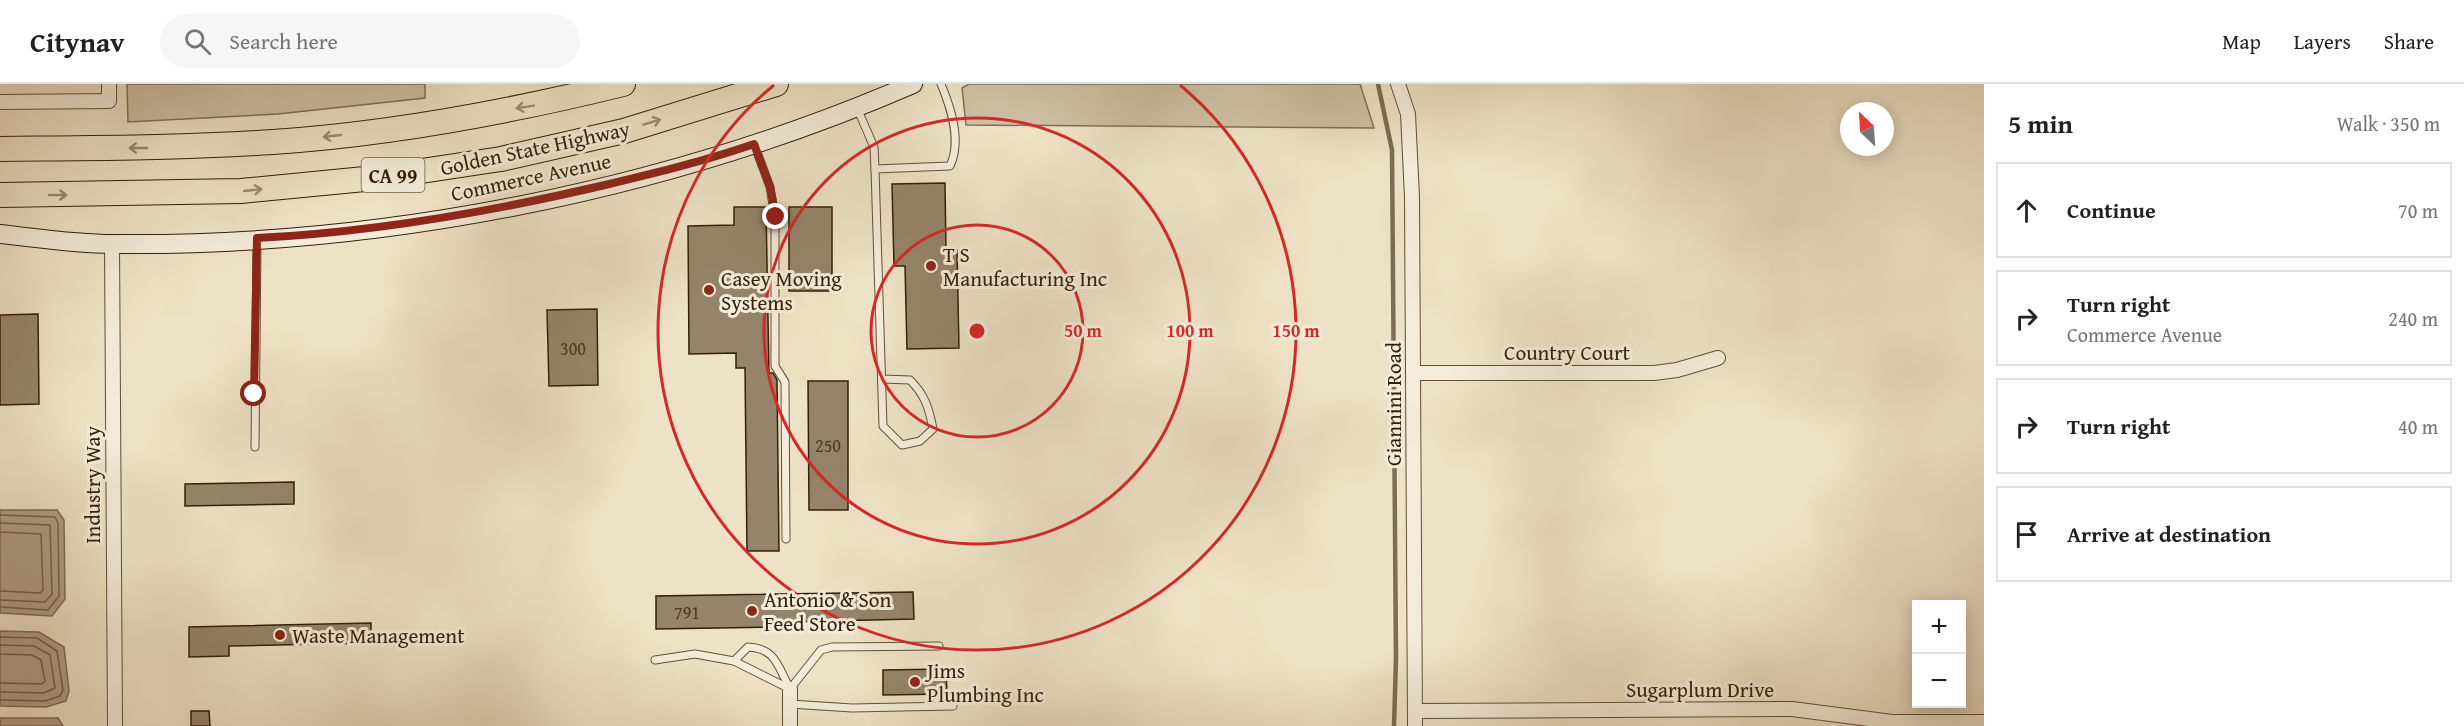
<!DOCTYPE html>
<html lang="en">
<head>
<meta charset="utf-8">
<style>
  :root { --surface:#fff; --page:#f6f6f6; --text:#202124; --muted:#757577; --line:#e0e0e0 }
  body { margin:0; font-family:"Gentium Book Plus",serif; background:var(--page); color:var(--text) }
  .controls { position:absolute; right:18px; bottom:18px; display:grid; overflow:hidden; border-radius:0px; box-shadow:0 3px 15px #0003 }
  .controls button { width:54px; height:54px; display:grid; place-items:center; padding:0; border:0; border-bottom:2px solid var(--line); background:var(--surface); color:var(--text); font:30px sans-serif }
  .compass { position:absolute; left:1840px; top:18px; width:54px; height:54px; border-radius:50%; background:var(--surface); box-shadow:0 3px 15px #0003; rotate:335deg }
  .stop { position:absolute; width:18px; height:18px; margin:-14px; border:4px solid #8f2418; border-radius:50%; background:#fff }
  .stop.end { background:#8f2418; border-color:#fff; box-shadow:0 2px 6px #0008 }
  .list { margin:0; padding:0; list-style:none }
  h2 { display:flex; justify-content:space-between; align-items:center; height:78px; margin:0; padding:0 24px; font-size:26px }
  h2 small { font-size:20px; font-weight:400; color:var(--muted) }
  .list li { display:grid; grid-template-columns:39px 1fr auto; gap:18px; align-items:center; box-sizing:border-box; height:96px; margin:0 12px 12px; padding:0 12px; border:2px solid var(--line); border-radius:0px }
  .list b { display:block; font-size:22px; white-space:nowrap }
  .list p { margin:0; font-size:20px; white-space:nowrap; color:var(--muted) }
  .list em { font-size:20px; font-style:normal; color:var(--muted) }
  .icon { flex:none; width:33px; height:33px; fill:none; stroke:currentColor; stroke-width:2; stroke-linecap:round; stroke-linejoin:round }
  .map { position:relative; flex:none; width:1984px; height:642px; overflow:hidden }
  header { display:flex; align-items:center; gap:36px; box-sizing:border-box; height:84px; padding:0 30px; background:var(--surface); border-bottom:2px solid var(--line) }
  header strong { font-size:28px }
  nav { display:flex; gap:33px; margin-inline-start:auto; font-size:21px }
  .search { width:420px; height:54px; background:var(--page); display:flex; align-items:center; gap:15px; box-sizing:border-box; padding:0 21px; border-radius:33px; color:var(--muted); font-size:22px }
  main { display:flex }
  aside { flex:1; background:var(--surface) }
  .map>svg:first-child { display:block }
  .green { fill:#cec1a6; stroke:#817058; stroke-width:1.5 }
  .water { fill:#af9f86; stroke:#7e6b54; stroke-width:1.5 }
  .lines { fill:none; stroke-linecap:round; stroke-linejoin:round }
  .shore { stroke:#725e48; stroke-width:1.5 }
  .stream { stroke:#7e6b54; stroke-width:4.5 }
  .building { fill:#95846b; stroke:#341e09; stroke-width:1.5 }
  .lane-casing { stroke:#624f38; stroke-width:9 }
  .street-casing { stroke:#624f38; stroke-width:16 }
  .secondary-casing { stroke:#341e09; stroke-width:20 }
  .highway-casing { stroke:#341e09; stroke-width:26 }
  .lane { stroke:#f4ecda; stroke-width:7 }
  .street { stroke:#f4ecda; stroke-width:14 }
  .secondary { stroke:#f4ecda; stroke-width:18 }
  .highway { stroke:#eee2c6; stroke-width:24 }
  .oneway { stroke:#9a8a71 }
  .route { stroke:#8f2418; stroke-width:8 }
  .ring { fill:none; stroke:#d62828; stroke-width:3 }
  .poi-dot { fill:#8f2418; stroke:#f4ecda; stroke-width:2 }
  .labels { text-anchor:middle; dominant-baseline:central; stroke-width:6; stroke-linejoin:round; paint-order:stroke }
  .number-label { font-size:18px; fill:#4c3822 }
  .shield { fill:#f4ecda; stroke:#6e5c48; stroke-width:1.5 }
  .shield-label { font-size:20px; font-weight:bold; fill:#341e09 }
  .street-label { font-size:21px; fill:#341e09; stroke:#f4ecda }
  .poi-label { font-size:21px; fill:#341e09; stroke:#f4ecda; text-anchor:start }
  .centre { fill:#d62828; stroke:#f4ecda; stroke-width:3 }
  .ring-label { font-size:18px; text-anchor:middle; font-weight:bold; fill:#d62828; stroke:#f4ecda; stroke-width:6; stroke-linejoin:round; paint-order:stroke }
</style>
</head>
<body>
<header>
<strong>Citynav</strong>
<div class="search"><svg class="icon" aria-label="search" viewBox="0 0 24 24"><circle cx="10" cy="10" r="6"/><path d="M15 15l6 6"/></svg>Search here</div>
<nav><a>Map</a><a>Layers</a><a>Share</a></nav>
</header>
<main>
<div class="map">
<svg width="1984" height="642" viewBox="0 0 1984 642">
  <rect width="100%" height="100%" fill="#eee2c6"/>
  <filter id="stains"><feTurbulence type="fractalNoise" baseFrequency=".00333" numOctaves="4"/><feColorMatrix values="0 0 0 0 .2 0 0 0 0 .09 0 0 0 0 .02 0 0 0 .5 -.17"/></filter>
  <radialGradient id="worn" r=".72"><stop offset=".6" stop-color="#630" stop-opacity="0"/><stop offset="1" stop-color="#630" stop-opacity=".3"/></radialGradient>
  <g class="green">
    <path d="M 127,0 L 425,0 L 425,14 L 278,30 L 128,38 Z"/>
    <path d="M 969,0 L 1360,0 L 1374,44 L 966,41 L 962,4 Z"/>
  </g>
  <g class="water">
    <path d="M 0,426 L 57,426 L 64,436 L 65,515 L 52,532 L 0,529 Z"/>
    <path d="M 0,547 L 39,548 L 64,563 L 69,607 L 66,617 L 46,623 L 0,622 Z"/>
    <path d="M 0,634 L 58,634 L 63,642 L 0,642 Z"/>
  </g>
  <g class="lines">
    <g class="shore">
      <path d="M 0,431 L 55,433 L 58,439 L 59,512 L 48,526 L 0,523"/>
      <path d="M 0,439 L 50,441 L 52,510 L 45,518 L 0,516"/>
      <path d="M 0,448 L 41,450 L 43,506 L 40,509 L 0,507"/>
      <path d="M 0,553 L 37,554 L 57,567 L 63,606 L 60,612 L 45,617 L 0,616"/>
      <path d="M 0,561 L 34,562 L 50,571 L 55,604 L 44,609 L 0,608"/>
      <path d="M 0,570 L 32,571 L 41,576 L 45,597 L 42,600 L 0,599"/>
    </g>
    <path class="stream" d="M 1378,0 L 1392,66 L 1396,574 L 1394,642"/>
  </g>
  <g class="building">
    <path d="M 945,99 L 946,167 L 957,166 L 959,264 L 907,265 L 905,182 L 894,182 L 892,100 Z"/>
    <path d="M 734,123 L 766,123 L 769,289 L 773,289 L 777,296 L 779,467 L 747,467 L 745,284 L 736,284 L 736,269 L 689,270 L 688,142 L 734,141 Z"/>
    <rect x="789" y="123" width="43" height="84"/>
    <path d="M 597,225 L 598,301 L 549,302 L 547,226 Z"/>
    <path d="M 38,230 L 39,320 L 0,321 L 0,231 Z"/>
    <path d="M 808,297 L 848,297 L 848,426 L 809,426 Z"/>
    <path d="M 294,398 L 294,420 L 185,422 L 185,400 Z"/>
    <path d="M 913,508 L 914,535 L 784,538 L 784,543 L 656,545 L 656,512 Z"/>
    <path d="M 371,539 L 371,559 L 229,562 L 229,572 L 189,573 L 189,543 Z"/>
    <path d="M 946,585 L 947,610 L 883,611 L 883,586 Z"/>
    <path d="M 191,627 L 209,627 L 210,642 L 191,642 Z"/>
  </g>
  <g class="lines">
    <defs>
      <g id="lane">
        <path d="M 857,24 L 874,63 L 875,85 L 950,82 C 962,57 951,24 941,0"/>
        <path d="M 754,60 L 770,103 L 775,133 L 775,282 L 785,298 L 786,455"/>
        <path d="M 875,85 L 883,342 L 902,361 L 920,357 L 933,345 C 929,324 925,311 910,296 L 882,295"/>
        <path d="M 255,363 L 257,157"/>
        <path d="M 655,576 L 695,570 L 734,577 L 790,605"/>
        <path d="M 734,577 L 748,563 C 776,564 778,583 790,605"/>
        <path d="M 790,605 L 821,566 L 832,563 L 939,562"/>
        <path d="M 790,620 L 852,624 L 953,622"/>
      </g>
      <g id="street">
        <path d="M 1398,0 L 1408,30 L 1412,113 L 1415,642"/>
        <path d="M 0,18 L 109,17 L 109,0"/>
        <path d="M 112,160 L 115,642"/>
        <path d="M 1414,289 L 1654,289 L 1677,286 L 1718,274"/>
        <path d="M 790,605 L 790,642"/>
        <path d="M 1415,627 L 1792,625 L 1892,638 L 1984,638"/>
      </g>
      <path id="secondary" d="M 0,150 C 37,154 75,160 112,160 C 382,163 666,107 913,0"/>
      <g id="highway">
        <path d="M 0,65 C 91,64 182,64 273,58 C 391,50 509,28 623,0"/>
        <path d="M 0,111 L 241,107 L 375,94 L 501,75 L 624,47 L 776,0"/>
      </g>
    </defs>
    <use href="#lane" class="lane-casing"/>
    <use href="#street" class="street-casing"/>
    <use href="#secondary" class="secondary-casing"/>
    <use href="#highway" class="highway-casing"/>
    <use href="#lane" class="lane"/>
    <use href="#street" class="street"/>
    <use href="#secondary" class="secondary"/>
    <use href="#highway" class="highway"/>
  </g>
  <defs><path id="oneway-shaft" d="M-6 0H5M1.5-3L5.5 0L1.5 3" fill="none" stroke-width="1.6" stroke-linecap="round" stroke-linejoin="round" transform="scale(1.5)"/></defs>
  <g class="oneway">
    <use href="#oneway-shaft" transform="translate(525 23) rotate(171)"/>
    <use href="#oneway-shaft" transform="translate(652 38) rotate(-17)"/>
    <use href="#oneway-shaft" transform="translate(332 52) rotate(174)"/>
    <use href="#oneway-shaft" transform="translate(138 64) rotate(180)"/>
    <use href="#oneway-shaft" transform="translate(253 106) rotate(-6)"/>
    <use href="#oneway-shaft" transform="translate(58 111)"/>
  </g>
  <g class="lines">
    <path class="route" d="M 254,310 L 257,154 C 375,148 490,128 605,101 C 655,89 705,77 754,60 L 770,103 L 776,133"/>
  </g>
  <g class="ring">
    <circle cx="977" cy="247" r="106"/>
    <circle cx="977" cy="247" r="213"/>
    <path d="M1180 1A319 319 0 1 1 774 1"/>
  </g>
  <g class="poi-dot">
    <circle cx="931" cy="182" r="6"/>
    <circle cx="709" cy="206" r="6"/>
    <circle cx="752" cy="527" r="6"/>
    <circle cx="280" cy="551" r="6"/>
    <circle cx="915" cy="598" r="6"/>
  </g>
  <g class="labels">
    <g class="number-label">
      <text x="573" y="264">300</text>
      <text x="828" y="361">250</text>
      <text x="687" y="528">791</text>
    </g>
    <rect class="shield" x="361.5" y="74" width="63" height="34" rx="4.5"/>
    <g class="shield-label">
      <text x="393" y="91">CA 99</text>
    </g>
    <g class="street-label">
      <text transform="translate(535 64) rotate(-12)">Golden State Highway</text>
      <text transform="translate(531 93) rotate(-12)">Commerce Avenue</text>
      <text x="1567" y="268">Country Court</text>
      <text transform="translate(1393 320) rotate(-90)">Giannini Road</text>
      <text transform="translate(92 401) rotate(-90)">Industry Way</text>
      <text x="1700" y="605">Sugarplum Drive</text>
    </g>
    <g class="poi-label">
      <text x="943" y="170">T S<tspan x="943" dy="24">Manufacturing Inc</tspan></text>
      <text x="721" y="194">Casey Moving<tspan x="721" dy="24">Systems</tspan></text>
      <text x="764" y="515">Antonio &amp; Son<tspan x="764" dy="24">Feed Store</tspan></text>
      <text x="292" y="551">Waste Management</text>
      <text x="927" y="586">Jims<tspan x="927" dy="24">Plumbing Inc</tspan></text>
    </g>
  </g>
  <circle cx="977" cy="247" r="9" class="centre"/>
  <g class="ring-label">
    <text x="1083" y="253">50 m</text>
    <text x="1190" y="253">100 m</text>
    <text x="1296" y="253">150 m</text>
  </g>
  <rect width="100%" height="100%" filter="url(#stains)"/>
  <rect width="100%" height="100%" fill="url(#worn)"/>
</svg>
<div class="controls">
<button>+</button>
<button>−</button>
</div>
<svg class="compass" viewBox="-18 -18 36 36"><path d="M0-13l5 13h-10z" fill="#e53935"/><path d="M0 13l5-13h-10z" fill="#757577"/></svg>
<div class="stop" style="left:254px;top:310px"></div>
<div class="stop end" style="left:776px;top:133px"></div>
</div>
<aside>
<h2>5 min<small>Walk · 350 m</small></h2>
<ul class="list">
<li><svg class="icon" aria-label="ahead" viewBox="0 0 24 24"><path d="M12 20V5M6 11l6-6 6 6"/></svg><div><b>Continue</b></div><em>70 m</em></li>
<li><svg class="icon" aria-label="right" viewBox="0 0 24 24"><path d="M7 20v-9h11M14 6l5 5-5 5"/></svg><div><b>Turn right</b><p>Commerce Avenue</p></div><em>240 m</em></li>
<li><svg class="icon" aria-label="right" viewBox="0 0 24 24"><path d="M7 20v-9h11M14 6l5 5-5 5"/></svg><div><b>Turn right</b></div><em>40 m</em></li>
<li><svg class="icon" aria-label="arrive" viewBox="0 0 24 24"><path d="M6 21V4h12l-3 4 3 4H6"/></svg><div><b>Arrive at destination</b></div></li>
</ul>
</aside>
</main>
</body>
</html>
